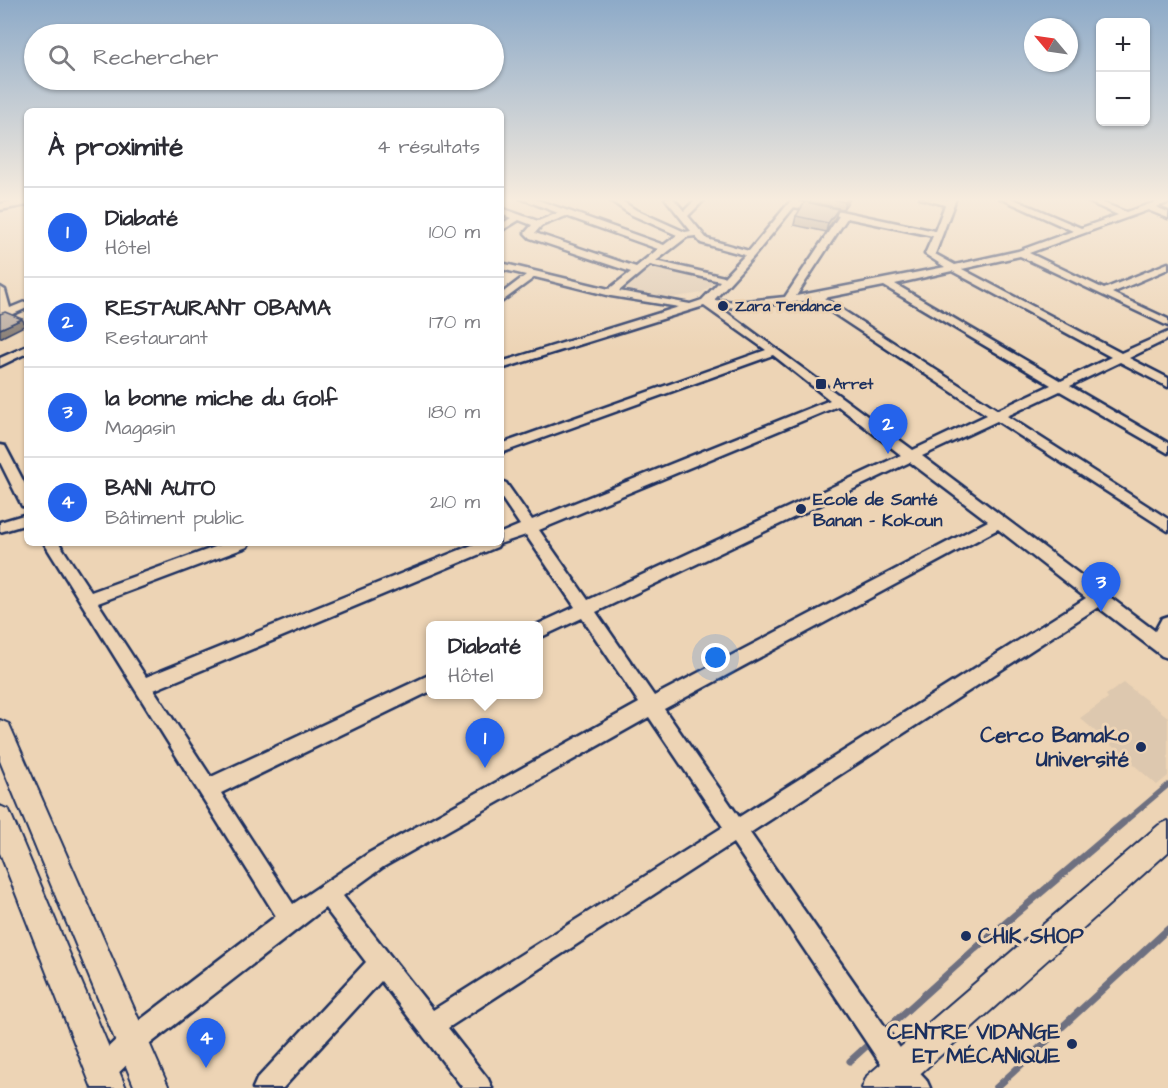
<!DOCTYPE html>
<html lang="fr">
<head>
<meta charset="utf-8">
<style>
  :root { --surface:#fff; --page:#f7f7f7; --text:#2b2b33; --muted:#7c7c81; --line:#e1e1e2; --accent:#2563eb }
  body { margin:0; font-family:"Architects Daughter",sans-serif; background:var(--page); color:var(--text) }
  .controls { position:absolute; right:18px; top:18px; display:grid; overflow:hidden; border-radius:9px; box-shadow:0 2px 4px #0004 }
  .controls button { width:54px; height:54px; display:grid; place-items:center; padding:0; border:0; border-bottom:2px solid var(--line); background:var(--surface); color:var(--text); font:30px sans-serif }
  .compass { position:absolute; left:1024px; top:18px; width:54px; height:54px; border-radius:50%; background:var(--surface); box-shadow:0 2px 4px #0004; rotate:299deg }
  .you { position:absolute; left:716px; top:658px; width:21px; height:21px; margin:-15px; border:4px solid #fff; border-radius:50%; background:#1a73e8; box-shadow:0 0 0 9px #1a73e833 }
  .badge { display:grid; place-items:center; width:39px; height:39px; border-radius:50%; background:var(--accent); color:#fff; font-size:20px; font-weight:700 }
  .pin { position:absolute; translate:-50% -50px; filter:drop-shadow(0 2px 3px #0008) }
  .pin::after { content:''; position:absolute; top:32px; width:21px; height:18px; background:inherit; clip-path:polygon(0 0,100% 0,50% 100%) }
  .popup { position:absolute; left:426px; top:621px; width:117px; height:78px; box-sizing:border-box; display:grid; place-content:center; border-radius:9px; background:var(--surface); filter:drop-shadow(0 2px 4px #0005); font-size:20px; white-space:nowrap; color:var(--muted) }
  .popup b { font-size:22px; color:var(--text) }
  .popup::after { content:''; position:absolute; left:50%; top:100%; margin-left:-12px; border:12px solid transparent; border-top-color:var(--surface) }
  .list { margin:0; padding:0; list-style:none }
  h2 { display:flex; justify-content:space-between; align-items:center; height:78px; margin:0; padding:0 24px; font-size:26px }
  h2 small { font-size:20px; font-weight:400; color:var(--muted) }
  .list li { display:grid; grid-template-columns:39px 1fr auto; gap:18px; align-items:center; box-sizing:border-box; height:90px; padding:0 24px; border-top:2px solid var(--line) }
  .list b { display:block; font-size:22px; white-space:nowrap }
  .list p { margin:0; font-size:20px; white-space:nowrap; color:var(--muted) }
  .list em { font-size:20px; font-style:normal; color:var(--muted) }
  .icon { flex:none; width:33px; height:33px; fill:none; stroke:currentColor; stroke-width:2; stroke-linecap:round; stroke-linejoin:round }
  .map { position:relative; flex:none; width:1168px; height:1088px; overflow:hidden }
  .search { position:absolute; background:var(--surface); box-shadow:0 2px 4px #0004; left:24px; top:24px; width:480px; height:66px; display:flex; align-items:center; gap:15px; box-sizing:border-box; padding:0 21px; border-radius:33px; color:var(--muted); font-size:22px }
  .panel { position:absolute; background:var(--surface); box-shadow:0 2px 4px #0004; left:24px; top:108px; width:480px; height:438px; border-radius:9px }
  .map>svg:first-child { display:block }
  .built { fill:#ddc8af }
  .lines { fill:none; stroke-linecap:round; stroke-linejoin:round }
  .stream-far1 { stroke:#6e7080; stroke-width:5 }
  .stream { stroke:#6e7080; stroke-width:7 }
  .minor-casing { stroke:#1b2f5e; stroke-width:5 }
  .major-casing { stroke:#1b2f5e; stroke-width:4 }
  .minor { fill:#edd4b5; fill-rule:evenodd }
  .major { fill:#edd4b5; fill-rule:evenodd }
  .wall { fill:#9f938a; stroke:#1b2f5e; stroke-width:1.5 }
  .shaded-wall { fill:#827870; stroke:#1b2f5e; stroke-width:1.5 }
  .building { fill:#b9aba0; stroke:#1b2f5e; stroke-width:1.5 }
  .poi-dot { fill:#1b2f5e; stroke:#edd4b5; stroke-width:2 }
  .labels { text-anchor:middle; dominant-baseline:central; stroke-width:6; stroke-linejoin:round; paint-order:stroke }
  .far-poi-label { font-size:15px; font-weight:bold; fill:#1b2f5e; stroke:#edd4b5; text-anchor:start }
  .poi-label { font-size:18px; font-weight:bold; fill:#1b2f5e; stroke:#edd4b5; text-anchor:start }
  .near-poi-label { font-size:21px; font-weight:bold; fill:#1b2f5e; stroke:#edd4b5; text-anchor:end }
</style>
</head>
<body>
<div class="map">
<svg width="1168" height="1088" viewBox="0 0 1168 1088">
  <rect width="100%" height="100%" fill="#edd4b5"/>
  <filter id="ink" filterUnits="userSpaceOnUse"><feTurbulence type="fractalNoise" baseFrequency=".0167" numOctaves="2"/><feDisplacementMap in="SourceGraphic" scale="12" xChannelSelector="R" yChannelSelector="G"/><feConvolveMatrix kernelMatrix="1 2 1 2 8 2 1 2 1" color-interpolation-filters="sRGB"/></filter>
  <g filter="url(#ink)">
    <g class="built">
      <path d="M 650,264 L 717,280 L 702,293 L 662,299 L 622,289 Z"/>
      <path d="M 1124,683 L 1168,717 L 1168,776 L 1157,785 L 1080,718 L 1108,698 L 1106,695 Z"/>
    </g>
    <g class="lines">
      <path class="stream-far1" d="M 1122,824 L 1168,785"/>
      <g class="stream">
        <path d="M 882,1033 L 975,949 L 1124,822"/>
        <path d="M 850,1061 L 871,1042"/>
        <path d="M 996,1088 L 1168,929"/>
      </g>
      <defs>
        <g id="minor">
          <path d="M 520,198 L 532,198 L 664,245 L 677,235 L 630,214 L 607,198 L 617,198 L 636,210 L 685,232 L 691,231 L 665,198 L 673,198 L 684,211 L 697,198 L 706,198 L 688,216 L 707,239 L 749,251 L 793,198 L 801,198 L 798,202 L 935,231 L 945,205 L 920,198 L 947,200 L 956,198 L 935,254 L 955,265 L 1018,251 L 1073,231 L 1000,198 L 1011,198 L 1081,228 L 1118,215 L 1080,198 L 1091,198 L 1126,212 L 1168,198 L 1168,203 L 1156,207 L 1168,212 L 1168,218 L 1148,210 L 1029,253 L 1104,289 L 1168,263 L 1168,269 L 1112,293 L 1168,319 L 1168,326 L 1020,256 L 962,269 L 1121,353 L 1168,332 L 1168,339 L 1129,358 L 1168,378 L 1168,387 L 1120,362 L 1070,386 L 1168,443 L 1168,453 L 1060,391 L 1007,416 L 1168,519 L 1168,531 L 997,421 L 922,456 L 1155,631 L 1162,618 L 1168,616 L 1168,658 L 1162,656 L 1098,607 L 750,833 L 909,1061 L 926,1079 L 930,1088 L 900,1088 L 891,1079 L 733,843 L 448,1028 L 488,1079 L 492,1088 L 463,1088 L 381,981 L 283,1088 L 253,1088 L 257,1079 L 366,962 L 325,908 L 141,1051 L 111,1080 L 102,1084 L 93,1080 L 89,1071 L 93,1062 L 123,1033 L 276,916 L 44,543 L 59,543 L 91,592 L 226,543 L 249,543 L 247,547 L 98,603 L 146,677 L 477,543 L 501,543 L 501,533 L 520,525 L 501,497 L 501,481 L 506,483 L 532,520 L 830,400 L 773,355 L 501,453 L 501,444 L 766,350 L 704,306 L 501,369 L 501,362 L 679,307 L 611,296 L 535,277 L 501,302 L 501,294 L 526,275 L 501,269 L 501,263 L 609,289 L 631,272 L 530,238 L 525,233 L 532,225 L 519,220 L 501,231 L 501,224 L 511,218 L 501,214 L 501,208 L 538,221 L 558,213 ZM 794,207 L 839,216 L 785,297 L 737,302 L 714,300 L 754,256 ZM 566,216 L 658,249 L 636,267 L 535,233 L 541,226 ZM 847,218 L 933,236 L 925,254 L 945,267 L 796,296 ZM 695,236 L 701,243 L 745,255 L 724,277 L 656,261 L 687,237 ZM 650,265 L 720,281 L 702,300 L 690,304 L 619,291 ZM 952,271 L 1111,357 L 1061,381 L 895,284 ZM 884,286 L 1051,385 L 998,410 L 824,298 ZM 813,300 L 987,415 L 913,450 L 718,306 L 737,308 ZM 838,406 L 901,455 L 588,600 L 539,530 ZM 910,462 L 988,521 L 654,696 L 596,612 ZM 998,529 L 1086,598 L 739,817 L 664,709 ZM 526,535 L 575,607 L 534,626 L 539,626 L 539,638 L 582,618 L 639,703 L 369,853 L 293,904 L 221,793 L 431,691 L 431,674 L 211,777 L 154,690 L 497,547 L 499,544 ZM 649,717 L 723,827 L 433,1010 L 343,896 L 383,867 Z"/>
          <path d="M 27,199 L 27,205 L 0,210 L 0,204 Z"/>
          <path d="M 0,287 L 5,290 L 10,308 L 27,301 L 27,308 L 0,320 Z"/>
          <path d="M 27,346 L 27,353 L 0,366 L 0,358 Z"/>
          <path d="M 0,445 L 5,446 L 27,488 L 27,507 L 22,506 L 0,462 Z"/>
          <path d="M 27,514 L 27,524 L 0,532 L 0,522 Z"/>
        </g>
        <g id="major">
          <path d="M 0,720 L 9,724 L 169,1088 L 135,1088 L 0,761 Z"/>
          <path d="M 0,806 L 9,810 L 126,1088 L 92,1088 L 0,853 Z"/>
          <path d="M 1168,821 L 1168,852 L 904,1088 L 862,1088 L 867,1076 L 1159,825 Z"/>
        </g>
      </defs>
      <use href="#minor" class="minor-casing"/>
      <use href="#major" class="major-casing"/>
      <use href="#minor" class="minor"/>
      <use href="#major" class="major"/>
    </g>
    <g class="wall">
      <path d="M 811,198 L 851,198 L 843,209 L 810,202 Z"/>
      <path d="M 838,209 L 835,218 L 826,232 L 794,225 L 796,216 Z"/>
    </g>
    <g class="shaded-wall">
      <path d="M 848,198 L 851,198 L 843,209 L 845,202 Z"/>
      <path d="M 838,209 L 835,218 L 826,232 L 828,223 Z"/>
      <path d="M 22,319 L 26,325 L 0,338 L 0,329 Z"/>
    </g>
    <g class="building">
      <path d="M 826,198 L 848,198 L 845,202 Z"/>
      <path d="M 805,202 L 838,209 L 828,223 L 796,216 Z"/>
      <path d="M 5,312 L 22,319 L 0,329 L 0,314 Z"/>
    </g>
  </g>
  <linearGradient id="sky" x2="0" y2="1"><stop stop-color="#8daac8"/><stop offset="0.57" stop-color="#f7ecde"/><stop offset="1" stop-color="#f7ecde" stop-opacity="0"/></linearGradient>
  <rect width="1168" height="350" fill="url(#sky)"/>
  <g class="poi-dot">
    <circle cx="723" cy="306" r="6"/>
    <rect x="815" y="378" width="12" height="12" rx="3"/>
    <circle cx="801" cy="509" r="6"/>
    <circle cx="1141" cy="747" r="6"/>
    <circle cx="966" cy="936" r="6"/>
    <circle cx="1072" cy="1044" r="6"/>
  </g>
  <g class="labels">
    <g class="far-poi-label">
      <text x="735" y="306">Zara Tendance</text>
      <text x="833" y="384">Arret</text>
    </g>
    <g class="poi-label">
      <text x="813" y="499">Ecole de Santé<tspan x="813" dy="21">Banan - Kokoun</tspan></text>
    </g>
    <g class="near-poi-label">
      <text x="1129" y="735">Cerco Bamako<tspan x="1129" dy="24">Université</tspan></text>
      <text x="978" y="936" text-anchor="start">CHIK SHOP</text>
      <text x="1060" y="1032">CENTRE VIDANGE<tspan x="1060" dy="24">ET MÉCANIQUE</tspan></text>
    </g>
  </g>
</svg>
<div class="controls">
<button>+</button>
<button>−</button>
</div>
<svg class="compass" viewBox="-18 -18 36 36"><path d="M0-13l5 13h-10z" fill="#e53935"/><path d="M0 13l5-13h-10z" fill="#7c7c81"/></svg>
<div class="you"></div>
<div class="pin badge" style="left:485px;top:768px">1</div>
<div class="popup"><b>Diabaté</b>Hôtel</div>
<div class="pin badge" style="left:888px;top:454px">2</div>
<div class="pin badge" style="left:1101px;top:612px">3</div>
<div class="pin badge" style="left:206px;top:1068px">4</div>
<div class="search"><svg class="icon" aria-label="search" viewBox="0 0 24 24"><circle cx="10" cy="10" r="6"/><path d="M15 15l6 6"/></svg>Rechercher</div>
<section class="panel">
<h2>À proximité<small>4 résultats</small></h2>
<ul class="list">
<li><span class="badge">1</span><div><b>Diabaté</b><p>Hôtel</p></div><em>100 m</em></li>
<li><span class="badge">2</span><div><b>RESTAURANT OBAMA</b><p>Restaurant</p></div><em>170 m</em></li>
<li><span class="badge">3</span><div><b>la bonne miche du Golf</b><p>Magasin</p></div><em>180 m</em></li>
<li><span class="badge">4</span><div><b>BANI AUTO</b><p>Bâtiment public</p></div><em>210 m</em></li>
</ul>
</section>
</div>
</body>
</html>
